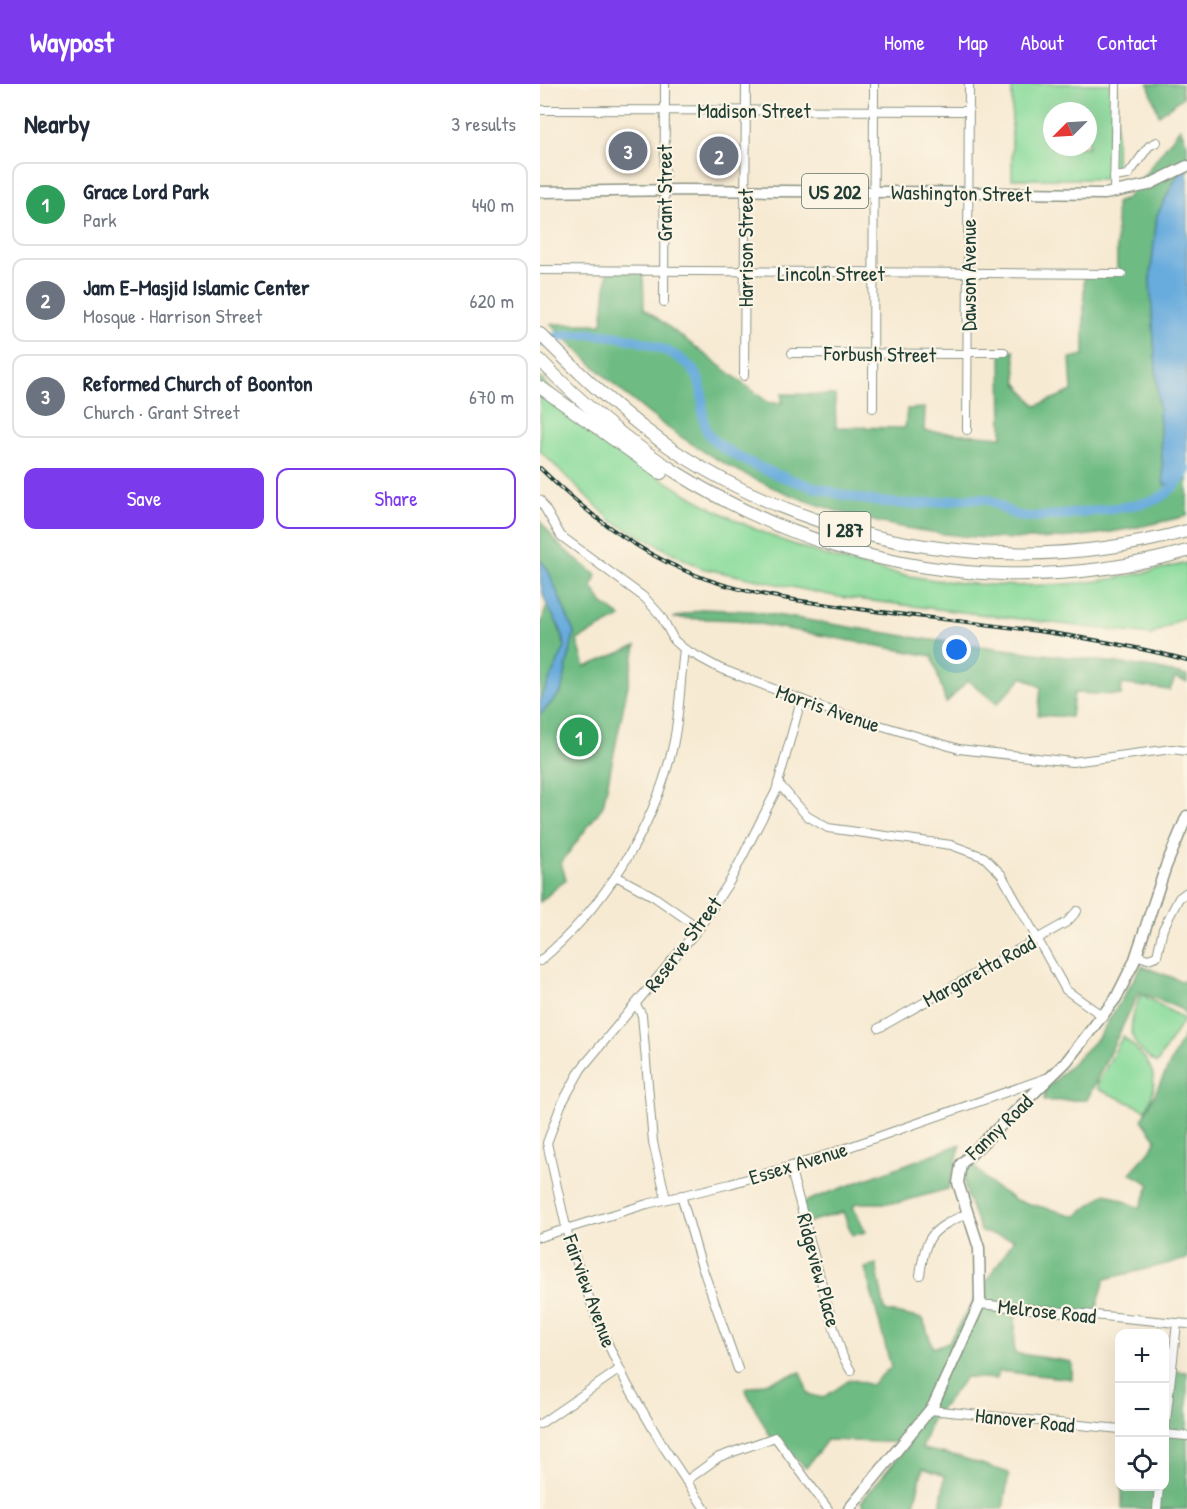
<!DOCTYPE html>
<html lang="en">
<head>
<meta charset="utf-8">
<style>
  :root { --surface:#fff; --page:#f2f2f3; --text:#1f2937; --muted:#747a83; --line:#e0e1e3; --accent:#7c3aed }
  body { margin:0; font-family:"Patrick Hand",sans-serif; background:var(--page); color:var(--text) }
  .controls { position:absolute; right:18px; bottom:18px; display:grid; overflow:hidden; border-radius:12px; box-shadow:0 6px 24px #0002 }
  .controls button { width:54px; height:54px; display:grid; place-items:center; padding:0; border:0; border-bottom:2px solid var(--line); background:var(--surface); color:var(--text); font:30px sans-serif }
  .compass { position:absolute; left:503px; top:18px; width:54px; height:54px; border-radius:50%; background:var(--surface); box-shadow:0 6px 24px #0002; rotate:246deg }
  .you { position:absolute; left:417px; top:566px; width:21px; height:21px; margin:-15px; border:4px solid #fff; border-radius:50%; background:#1a73e8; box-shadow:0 0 0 9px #1a73e833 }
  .badge { display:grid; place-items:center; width:39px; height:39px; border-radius:50%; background:var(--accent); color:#fff; font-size:20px; font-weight:700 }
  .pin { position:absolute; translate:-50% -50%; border:3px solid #fff; box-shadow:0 2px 6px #0006 }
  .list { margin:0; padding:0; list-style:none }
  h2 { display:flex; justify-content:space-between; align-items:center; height:78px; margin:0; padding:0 24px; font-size:26px }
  h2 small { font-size:20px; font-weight:400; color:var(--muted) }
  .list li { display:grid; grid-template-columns:39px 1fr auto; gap:18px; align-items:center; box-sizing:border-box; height:84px; margin:0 12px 12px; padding:0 12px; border:2px solid var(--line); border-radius:12px }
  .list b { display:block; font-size:22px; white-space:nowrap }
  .list p { margin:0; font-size:20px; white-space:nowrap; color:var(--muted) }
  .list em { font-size:20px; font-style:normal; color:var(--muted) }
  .actions { display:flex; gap:12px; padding:18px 24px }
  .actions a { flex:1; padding:14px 0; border:2px solid var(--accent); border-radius:12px; text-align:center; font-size:21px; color:var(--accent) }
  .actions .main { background:var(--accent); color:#fff }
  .icon { flex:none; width:33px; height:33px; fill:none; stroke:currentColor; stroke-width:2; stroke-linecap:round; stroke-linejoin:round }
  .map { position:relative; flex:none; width:647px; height:1425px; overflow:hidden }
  header { display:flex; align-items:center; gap:36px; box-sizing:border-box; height:84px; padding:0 30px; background:var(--accent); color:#fff }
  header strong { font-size:28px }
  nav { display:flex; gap:33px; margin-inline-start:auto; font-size:21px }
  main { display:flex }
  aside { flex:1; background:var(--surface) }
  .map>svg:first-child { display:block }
  .green { fill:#89db9b; stroke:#548c68; stroke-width:1.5; fill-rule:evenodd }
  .forest { fill:#6ebb83; stroke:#467c5c; stroke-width:1.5 }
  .water { fill:#68abdd; stroke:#447488; stroke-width:1.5 }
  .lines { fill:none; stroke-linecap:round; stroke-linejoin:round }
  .river { stroke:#68abdd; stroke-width:10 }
  .minor-casing { stroke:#8b9484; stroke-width:10 }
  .major-casing { stroke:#8b9484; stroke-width:13 }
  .highway-casing { stroke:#8b9484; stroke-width:14 }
  .minor { stroke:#fff; stroke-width:8 }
  .major { stroke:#fff; stroke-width:10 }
  .highway { stroke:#fff; stroke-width:12 }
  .rail-casing { stroke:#1f3d34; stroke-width:4 }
  .rail { stroke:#fcf5e5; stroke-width:1.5; stroke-dasharray:4.5; stroke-linecap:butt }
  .labels { text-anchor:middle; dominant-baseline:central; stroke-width:4.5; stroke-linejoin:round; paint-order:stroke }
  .shield { fill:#fcf5e5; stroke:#617469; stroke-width:1.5 }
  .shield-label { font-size:20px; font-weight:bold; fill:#1f3d34 }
  .street-label { font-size:21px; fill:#1f3d34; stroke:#fcf5e5 }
</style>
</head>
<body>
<header>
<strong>Waypost</strong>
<nav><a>Home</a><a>Map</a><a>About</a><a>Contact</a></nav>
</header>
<main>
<aside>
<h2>Nearby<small>3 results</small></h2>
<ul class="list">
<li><span class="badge" style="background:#2e9e5b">1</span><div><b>Grace Lord Park</b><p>Park</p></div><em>440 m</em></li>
<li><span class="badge" style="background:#6b7280">2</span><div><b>Jam E-Masjid Islamic Center</b><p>Mosque · Harrison Street</p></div><em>620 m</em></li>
<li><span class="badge" style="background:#6b7280">3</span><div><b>Reformed Church of Boonton</b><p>Church · Grant Street</p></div><em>670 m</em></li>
</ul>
<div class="actions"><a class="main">Save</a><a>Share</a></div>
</aside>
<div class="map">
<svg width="647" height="1425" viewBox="0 0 647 1425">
  <rect width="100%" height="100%" fill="#fcf5e5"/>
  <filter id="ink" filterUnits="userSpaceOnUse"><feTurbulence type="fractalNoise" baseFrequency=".0167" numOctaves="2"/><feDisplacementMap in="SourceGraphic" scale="12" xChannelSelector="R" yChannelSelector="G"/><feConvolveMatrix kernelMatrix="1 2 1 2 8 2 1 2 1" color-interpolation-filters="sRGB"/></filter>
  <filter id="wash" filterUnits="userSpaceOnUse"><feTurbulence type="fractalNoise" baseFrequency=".008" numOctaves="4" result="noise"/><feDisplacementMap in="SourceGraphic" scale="24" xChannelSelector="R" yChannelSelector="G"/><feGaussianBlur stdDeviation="1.35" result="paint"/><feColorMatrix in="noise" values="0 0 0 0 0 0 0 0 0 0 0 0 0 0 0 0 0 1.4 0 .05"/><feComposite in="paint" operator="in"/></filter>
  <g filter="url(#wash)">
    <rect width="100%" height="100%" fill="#f7ead3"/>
    <g class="green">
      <path d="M 472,0 L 576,0 L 576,82 L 565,95 L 472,95 ZM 512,27 L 548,27 L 548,63 L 512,63 Z"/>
      <path d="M 0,294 C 140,440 338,517 540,499 C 576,496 612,487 647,479 L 647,532 L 611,551 L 299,513 L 161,484 L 72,437 L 0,367 Z"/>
      <path d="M 601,910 L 644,935 L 617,979 C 585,960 587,941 601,910 Z"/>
      <path d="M 583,952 C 609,977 624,991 606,1026 L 558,1005 L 557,1001 Z"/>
    </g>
    <g class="forest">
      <path d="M 608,0 L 641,0 L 643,13 L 619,31 Z"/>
      <path d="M 640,44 L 647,60 L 647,73 L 617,131 L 610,197 L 624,400 L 647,396 L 647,432 C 604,442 561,452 517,454 C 386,461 250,427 141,353 C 93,321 51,280 11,240 L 62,240 L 68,185 L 103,186 L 104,224 L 229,319 L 242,319 L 242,310 L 295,311 L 296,343 L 365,344 L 367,325 L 385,324 L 384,347 L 462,353 L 461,267 L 474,266 L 477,299 L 496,322 L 532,307 L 530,274 L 544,271 L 544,190 L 577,189 L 576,119 L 587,114 Z"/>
      <path d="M 0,437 L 18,460 L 56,491 L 52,503 L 62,519 L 81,533 L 37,556 L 45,583 L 96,562 L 63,722 L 21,779 L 26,795 L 0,818 L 0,631 L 21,608 L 34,549 L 8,486 L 0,475 Z"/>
      <path d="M 7,521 L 15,532 L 25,563 L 0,617 L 0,542 Z"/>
      <path d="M 163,525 L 211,527 L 384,555 L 615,584 L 647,592 L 647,598 L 635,594 L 630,606 L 582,600 L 581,611 L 534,609 L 531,633 L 498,631 L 501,603 L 483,593 L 457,620 L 428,596 L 406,619 L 392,572 L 198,536 L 133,534 Z"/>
      <path d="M 602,882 L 644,898 L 647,893 L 647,932 L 641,925 L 599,908 L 547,1016 L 504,1017 L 505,1006 L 558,954 Z"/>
      <path d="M 647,945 L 647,1175 L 565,1195 L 555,1230 L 476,1224 L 474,1269 L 532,1278 L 532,1295 L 458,1287 L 457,1295 L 426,1293 L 391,1337 L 382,1365 L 417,1372 L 469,1389 L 463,1425 L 400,1425 L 405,1392 L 383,1384 L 373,1425 L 326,1425 L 321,1418 L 370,1359 L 287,1356 L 266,1384 L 230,1352 L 205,1305 L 261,1288 L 268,1310 L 283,1314 L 311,1295 L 331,1301 L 351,1283 L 325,1184 L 336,1180 L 345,1227 L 383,1235 L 393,1264 L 409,1258 C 429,1222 453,1190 474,1155 L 441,1148 C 435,1129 414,1094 430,1078 L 453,1102 L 475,1116 L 536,1132 L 566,1109 L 600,1124 L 610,1100 L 590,1089 L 610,1067 L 616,1055 L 602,1036 Z"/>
      <path d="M 421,1060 L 408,1105 L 357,1119 L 317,1119 L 313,1123 L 326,1148 L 312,1151 L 303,1128 L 265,1139 L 261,1119 Z"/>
      <path d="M 633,1287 L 647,1288 L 647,1425 L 582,1425 L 582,1403 L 624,1402 L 625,1355 Z"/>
    </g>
    <g class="water">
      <path d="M 647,73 L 647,396 L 624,401 L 610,197 L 617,131 Z"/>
      <path d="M 0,475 L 8,486 L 34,549 L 21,608 L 0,631 L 0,617 L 25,563 C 24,547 15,536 8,523 C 0,508 0,492 0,475 Z"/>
    </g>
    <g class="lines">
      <path class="river" d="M 0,258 C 37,244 89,250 124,266 C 189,294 143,334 178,360 C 222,392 316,420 371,420 C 393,421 426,411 448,416 C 459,419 468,430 480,432 C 498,436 605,422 619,414 C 631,407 640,397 647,385"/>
    </g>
  </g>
  <g filter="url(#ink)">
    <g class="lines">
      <defs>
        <g id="minor">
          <path d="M 0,26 L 429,27"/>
          <path d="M 574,93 L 588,91 L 609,62 L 617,58"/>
          <path d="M 574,109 L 576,0"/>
          <path d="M 0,186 L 582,190"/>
          <path d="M 124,218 L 125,0"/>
          <path d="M 428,268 L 464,268"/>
          <path d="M 252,269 L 428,270"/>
          <path d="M 204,292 L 206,0"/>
          <path d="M 333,324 L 334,0"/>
          <path d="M 427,346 L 429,0"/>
          <path d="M 0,416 L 21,452 L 105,514 L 121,532 L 134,556 L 144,565 L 179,584 L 283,624 L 419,665 L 532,678 L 632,665 L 647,667"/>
          <path d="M 238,699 L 267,732 L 288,744 L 411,761 L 444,773 L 461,790 L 526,906 L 564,933"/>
          <path d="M 76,792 L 113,812 L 159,844"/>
          <path d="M 596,871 L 608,875 L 617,872 L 623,845 L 639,814 L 647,808"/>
          <path d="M 0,877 C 63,824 113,746 132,666 C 140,634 140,598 144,565"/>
          <path d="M 96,921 L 102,931 L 113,1058 L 126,1115"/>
          <path d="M 339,944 L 527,838 L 537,827"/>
          <path d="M 250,1083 L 293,1241 L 303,1273 L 311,1287"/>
          <path d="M 141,1111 L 160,1177 L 198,1285"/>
          <path d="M 0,1153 L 107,1120 L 190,1100 L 275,1075 L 509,993"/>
          <path d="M 380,1191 C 386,1150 391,1146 428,1129"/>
          <path d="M 439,1220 L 647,1240"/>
          <path d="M 390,1326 L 580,1345"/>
          <path d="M 0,1340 L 80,1285"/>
          <path d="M 624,1350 L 647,1352"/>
          <path d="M 624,1355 L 637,1239"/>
          <path d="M 146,1397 L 179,1373 L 235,1353 L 288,1425"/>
          <path d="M 165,1425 L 123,1362 L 87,1300 L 58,1239 L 29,1156 L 7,1059 L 21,1021 L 41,985 L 159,844 L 190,797 L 236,707 L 261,616"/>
          <path d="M 617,1425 L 619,1402"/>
        </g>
        <g id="major">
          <path d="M 0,108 L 141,106 L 565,110 L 608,101 L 647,82"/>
          <path d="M 309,1425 L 393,1322 L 440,1219 L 439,1164 L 418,1099 L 421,1080 L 526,978 L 576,914 L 594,878 L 626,782 L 647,732"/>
        </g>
        <g id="highway">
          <path d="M 0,250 C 44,294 89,337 141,371 C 290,466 477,494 647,447"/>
          <path d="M 0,276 C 167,452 409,534 647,467"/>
          <path d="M 0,303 L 121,389"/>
        </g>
      </defs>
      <use href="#minor" class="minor-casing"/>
      <use href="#major" class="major-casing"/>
      <use href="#highway" class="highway-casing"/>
      <use href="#minor" class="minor"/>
      <use href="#major" class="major"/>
      <use href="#highway" class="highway"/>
      <defs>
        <path id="rail" d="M 0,384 C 44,427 91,464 148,488 C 207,513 271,518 334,527 C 438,540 545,549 647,576"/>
      </defs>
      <use href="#rail" class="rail-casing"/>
      <use href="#rail" class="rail"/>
    </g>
  </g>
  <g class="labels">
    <g class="shield">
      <rect x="262" y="90" width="66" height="34" rx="4.5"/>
      <rect x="279.5" y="428" width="51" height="34" rx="4.5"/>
    </g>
    <g class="shield-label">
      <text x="295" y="107">US 202</text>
      <text x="305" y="445">I 287</text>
    </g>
    <g class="street-label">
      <text x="214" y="26">Madison Street</text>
      <text transform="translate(124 109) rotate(-90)">Grant Street</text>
      <text transform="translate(421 109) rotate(1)">Washington Street</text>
      <text transform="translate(205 164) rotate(-90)">Harrison Street</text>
      <text x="291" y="189">Lincoln Street</text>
      <text transform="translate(428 191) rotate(-90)">Dawson Avenue</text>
      <text transform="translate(340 270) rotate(1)">Forbush Street</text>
      <text transform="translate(288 624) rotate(19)">Morris Avenue</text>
      <text transform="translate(143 860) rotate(-53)">Reserve Street</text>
      <text transform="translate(439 887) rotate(-29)">Margaretta Road</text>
      <text transform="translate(459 1043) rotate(-44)">Fanny Road</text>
      <text transform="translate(258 1079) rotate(-17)">Essex Avenue</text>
      <text transform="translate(279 1186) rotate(75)">Ridgeview Place</text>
      <text transform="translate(50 1207) rotate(70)">Fairview Avenue</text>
      <text transform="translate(507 1227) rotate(6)">Melrose Road</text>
      <text transform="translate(485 1336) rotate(6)">Hanover Road</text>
    </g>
  </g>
</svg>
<div class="controls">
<button>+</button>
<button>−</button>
<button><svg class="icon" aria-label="locate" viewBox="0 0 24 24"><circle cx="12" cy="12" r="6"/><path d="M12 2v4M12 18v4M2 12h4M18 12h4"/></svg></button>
</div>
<svg class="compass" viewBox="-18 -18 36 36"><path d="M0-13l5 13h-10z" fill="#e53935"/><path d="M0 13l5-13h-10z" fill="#747a83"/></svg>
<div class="you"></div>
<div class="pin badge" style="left:39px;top:653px;background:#2e9e5b">1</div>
<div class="pin badge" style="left:179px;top:72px;background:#6b7280">2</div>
<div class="pin badge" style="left:88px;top:67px;background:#6b7280">3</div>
</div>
</main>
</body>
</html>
